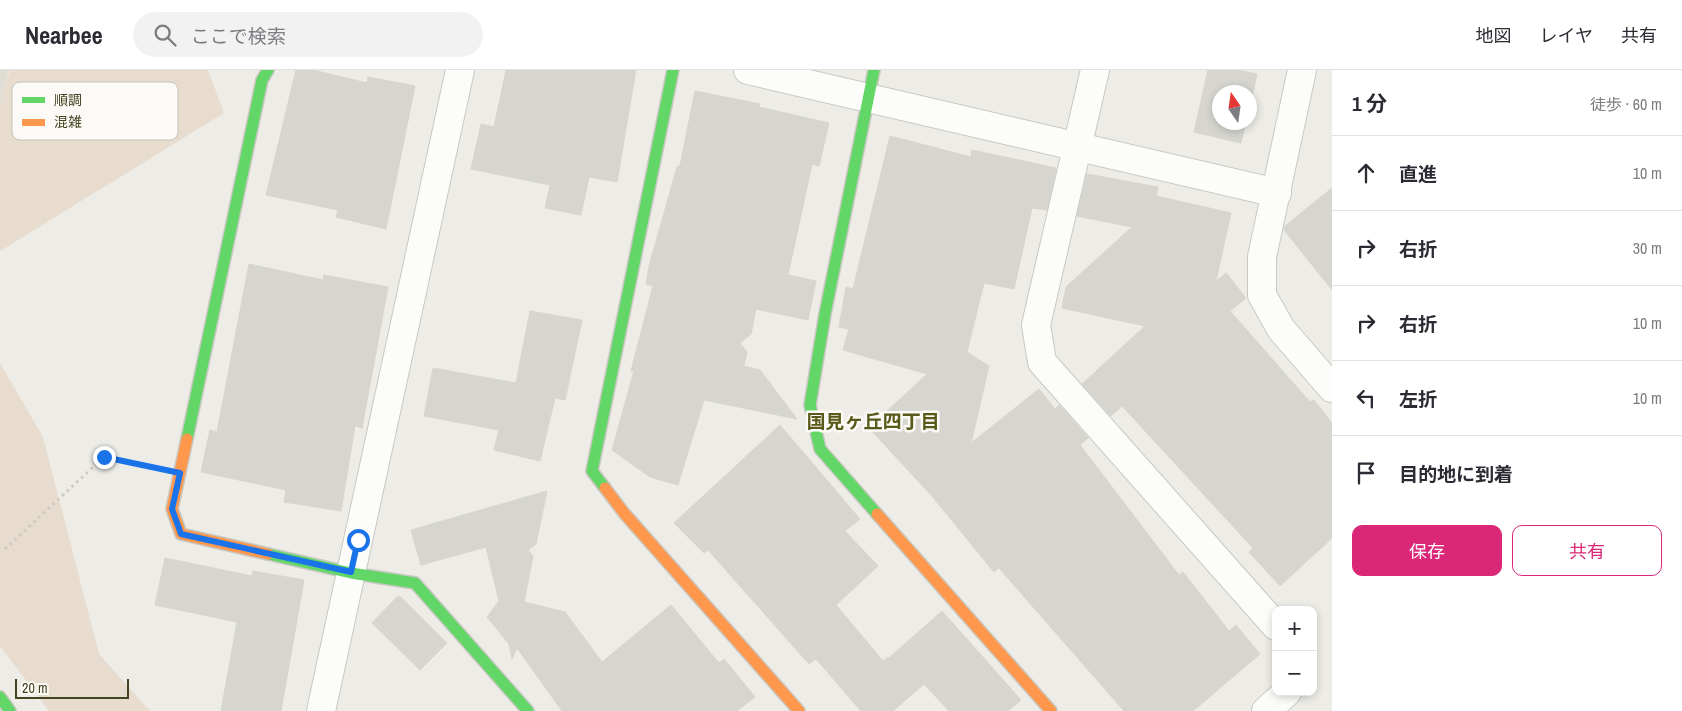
<!DOCTYPE html>
<html lang="ja">
<head>
<meta charset="utf-8">
<style>
  :root { --surface:#fff; --page:#f2f2f3; --text:#2b2b33; --muted:#7c7c81; --line:#e1e1e2; --accent:#db2777 }
  body { margin:0; font-family:"Archivo Narrow","Noto Sans JP",sans-serif; background:var(--page); color:var(--text) }
  .controls { position:absolute; right:15px; bottom:15px; display:grid; overflow:hidden; border-radius:10px; box-shadow:0 2px 8px #0003 }
  .controls button { width:45px; height:45px; display:grid; place-items:center; padding:0; border:0; border-bottom:1px solid var(--line); background:var(--surface); color:var(--text); font:25px sans-serif }
  .compass { position:absolute; left:1212px; top:15px; width:45px; height:45px; border-radius:50%; background:var(--surface); box-shadow:0 2px 8px #0003; rotate:347deg }
  .scale { position:absolute; left:15px; bottom:12px; width:114px; box-sizing:border-box; padding-left:5px; border:2px solid #444321; border-top:0; font-size:14px; line-height:18px; white-space:nowrap; color:#444321; -webkit-text-stroke:4px #fbfaf6; paint-order:stroke }
  .stop { position:absolute; width:15px; height:15px; margin:-11px; border:4px solid #1a73e8; border-radius:50%; background:#fff }
  .stop.end { background:#1a73e8; border-color:#fff; box-shadow:0 1px 5px #0008 }
  .list { margin:0; padding:0; list-style:none }
  h2 { display:flex; justify-content:space-between; align-items:center; height:65px; margin:0; padding:0 20px; font-size:21px }
  h2 small { font-size:16px; font-weight:400; color:var(--muted) }
  .list li { display:grid; grid-template-columns:32px 1fr auto; gap:15px; align-items:center; box-sizing:border-box; height:75px; padding:0 20px; border-top:1px solid var(--line) }
  .list b { display:block; font-size:19px; white-space:nowrap }
  .list em { font-size:16px; font-style:normal; color:var(--muted) }
  .actions { display:flex; gap:10px; padding:15px 20px }
  .actions a { flex:1; padding:11px 0; border:1px solid var(--accent); border-radius:10px; text-align:center; font-size:18px; color:var(--accent) }
  .actions .main { background:var(--accent); color:#fff }
  .icon { flex:none; width:28px; height:28px; fill:none; stroke:currentColor; stroke-width:2; stroke-linecap:round; stroke-linejoin:round }
  .map { position:relative; flex:none; width:1332px; height:641px; overflow:hidden }
  header { display:flex; align-items:center; gap:30px; box-sizing:border-box; height:70px; padding:0 25px; background:var(--surface); border-bottom:1px solid var(--line) }
  header strong { font-size:24px }
  nav { display:flex; gap:28px; margin-inline-start:auto; font-size:18px }
  .search { width:350px; height:45px; background:var(--page); display:flex; align-items:center; gap:12px; box-sizing:border-box; padding:0 18px; border-radius:28px; color:var(--muted); font-size:19px }
  main { display:flex }
  aside { flex:1; background:var(--surface) }
  .map>svg:first-child { display:block }
  .built { fill:#e0ded4 }
  .green { fill:#e8dccf }
  .building { fill:#d6d5cf; stroke:#d6d5cf }
  .lines { fill:none; stroke-linecap:round; stroke-linejoin:round }
  .street-casing { stroke:#c9c8c2; stroke-width:30 }
  .fast-casing { stroke:#c9c8c0; stroke-width:14 }
  .slow-casing { stroke:#c9c8c0; stroke-width:14 }
  .path { stroke:#cccbc2; stroke-width:3; stroke-dasharray:2.5 4; stroke-linecap:butt }
  .street { stroke:#fcfcfb; stroke-width:28 }
  .fast { stroke:#63d668; stroke-width:11 }
  .slow { stroke:#ff974d; stroke-width:11 }
  .route { stroke:#1a73e8; stroke-width:6 }
  .labels { text-anchor:middle; dominant-baseline:central; stroke-width:5; stroke-linejoin:round; paint-order:stroke }
  .neighbourhood-label { font-size:19px; font-weight:bold; fill:#59591a; stroke:#fbfaf6 }
  .key { fill:#fbfaf6; stroke:#c4c3b6; stroke-width:1 }
  .key-label { font-size:14px; fill:#444321 }
</style>
</head>
<body>
<header>
<strong>Nearbee</strong>
<div class="search"><svg class="icon" aria-label="search" viewBox="0 0 24 24"><circle cx="10" cy="10" r="6"/><path d="M15 15l6 6"/></svg>ここで検索</div>
<nav><a>地図</a><a>レイヤ</a><a>共有</a></nav>
</header>
<main>
<div class="map">
<svg width="1332" height="641" viewBox="0 0 1332 641">
  <rect width="100%" height="100%" fill="#edece7"/>
  <path class="built" d="M 0,0 L 9,0 L 0,41 Z"/>
  <g class="green">
    <path d="M 10,0 L 208,0 L 224,43 L 0,181 L 0,34 Z"/>
    <path d="M 0,293 L 43,367 L 99,584 L 150,641 L 49,641 L 0,576 Z"/>
  </g>
  <g class="building">
    <path d="M 296,0 L 313,0 L 367,13 L 368,7 L 415,16 L 386,159 L 336,147 L 338,140 L 266,125 Z"/>
    <path d="M 506,0 L 636,0 L 617,112 L 589,107 L 581,145 L 545,138 L 550,115 L 471,99 L 481,54 L 494,57 Z"/>
    <path d="M 1208,0 L 1237,0 L 1257,4 L 1250,36 L 1250,22 L 1220,22 L 1220,52 L 1246,52 L 1241,73 L 1194,62 Z"/>
    <path d="M 695,21 L 760,34 L 759,37 L 829,53 L 819,96 L 812,94 L 788,205 L 816,211 L 808,250 L 756,239 L 751,264 L 740,273 L 747,282 L 744,296 L 760,300 L 797,349 L 704,330 L 678,415 L 650,407 L 612,380 L 634,301 L 631,301 L 653,216 L 646,214 L 649,196 L 677,97 L 680,96 Z"/>
    <path d="M 890,66 L 971,87 L 972,80 L 1056,98 L 1047,140 L 1032,138 L 1014,219 L 984,213 L 967,282 L 989,296 L 971,373 L 1039,319 L 1055,339 L 1059,335 L 1088,368 L 1080,375 L 1179,505 L 1183,502 L 1229,561 L 1236,555 L 1260,584 L 1193,641 L 1124,641 L 999,498 L 994,502 L 931,425 L 869,358 L 927,304 L 843,280 L 849,259 L 839,257 L 846,217 L 853,219 Z"/>
    <path d="M 1087,104 L 1158,117 L 1156,126 L 1231,143 L 1216,211 L 1226,203 L 1246,228 L 1230,241 L 1310,332 L 1314,330 L 1332,353 L 1332,468 L 1280,516 L 1249,482 L 1253,478 L 1122,336 L 1111,346 L 1082,314 L 1145,256 L 1062,238 L 1066,217 L 1132,157 L 1077,146 Z"/>
    <path d="M 1332,118 L 1332,220 L 1284,160 L 1285,156 Z"/>
    <path d="M 249,194 L 323,210 L 324,205 L 388,217 L 362,358 L 355,356 L 341,441 L 284,432 L 286,420 L 201,402 L 210,360 L 217,362 Z"/>
    <path d="M 530,241 L 582,250 L 565,330 L 555,328 L 540,391 L 494,380 L 499,360 L 424,346 L 433,298 L 516,313 Z"/>
    <path d="M 780,355 L 860,449 L 845,461 L 878,496 L 836,535 L 883,591 L 888,587 L 889,588 L 942,541 L 1021,630 L 1008,641 L 949,641 L 924,614 L 893,641 L 861,641 L 816,589 L 809,594 L 708,480 L 704,483 L 674,453 Z"/>
    <path d="M 547,421 L 536,474 L 528,480 L 533,486 L 524,532 L 565,542 L 602,592 L 671,535 L 719,593 L 724,589 L 755,627 L 737,641 L 562,641 L 517,578 L 512,589 L 509,574 L 487,547 L 499,531 L 486,477 L 421,495 L 411,460 Z"/>
    <path d="M 165,488 L 252,506 L 253,501 L 304,510 L 281,641 L 221,641 L 237,552 L 155,535 Z"/>
    <path d="M 398,526 L 401,527 L 447,573 L 420,600 L 372,553 Z"/>
  </g>
  <g class="lines">
    <defs>
      <g id="street">
        <path d="M 748,0 L 1277,123"/>
        <path d="M 1095,0 L 1036,255 L 1042,292 L 1276,556"/>
        <path d="M 1302,0 L 1262,187 L 1262,225 L 1281,259 L 1332,318"/>
        <path d="M 321,641 L 460,0"/>
        <path d="M 1266,641 L 1287,622"/>
      </g>
      <g id="fast">
        <path d="M 874,0 L 825,244 L 810,335 L 820,379 L 877,444"/>
        <path d="M 187,369 L 262,10 L 268,0"/>
        <path d="M 605,418 L 592,401 L 673,0"/>
        <path d="M 268,484 L 351,503 L 415,513 L 528,641"/>
        <path d="M 0,627 L 10,641"/>
      </g>
      <g id="slow">
        <path d="M 187,369 L 172,439 L 181,464 L 268,484"/>
        <path d="M 605,418 L 624,443 L 799,641"/>
        <path d="M 877,444 L 1051,641"/>
      </g>
    </defs>
    <use href="#street" class="street-casing"/>
    <use href="#fast" class="fast-casing"/>
    <use href="#slow" class="slow-casing"/>
    <path class="path" d="M 5,479 L 104,387 L 147,396"/>
    <use href="#street" class="street"/>
    <use href="#fast" class="fast"/>
    <use href="#slow" class="slow"/>
  </g>
  <g class="lines">
    <path class="route" d="M 104,387 L 180,403 L 172,439 L 181,464 L 351,502 L 358,470"/>
  </g>
  <g class="labels">
    <g class="neighbourhood-label">
      <text x="873" y="351">国見ヶ丘四丁目</text>
    </g>
  </g>
  <rect x="12" y="12" width="166" height="58" rx="8" class="key"/>
  <rect x="22" y="27" width="23" height="6" fill="#63d668"/>
  <rect x="22" y="49" width="23" height="7" fill="#ff974d"/>
  <g class="key-label">
    <text x="54" y="35">順調</text>
    <text x="54" y="57">混雑</text>
  </g>
</svg>
<div class="controls">
<button>+</button>
<button>−</button>
</div>
<svg class="compass" viewBox="-18 -18 36 36"><path d="M0-13l5 13h-10z" fill="#e53935"/><path d="M0 13l5-13h-10z" fill="#7c7c81"/></svg>
<div class="scale">20 m</div>
<div class="stop" style="left:358px;top:470px"></div>
<div class="stop end" style="left:104px;top:387px"></div>
</div>
<aside>
<h2>1 分<small>徒歩 · 60 m</small></h2>
<ul class="list">
<li><svg class="icon" aria-label="ahead" viewBox="0 0 24 24"><path d="M12 20V5M6 11l6-6 6 6"/></svg><div><b>直進</b></div><em>10 m</em></li>
<li><svg class="icon" aria-label="right" viewBox="0 0 24 24"><path d="M7 20v-9h11M14 6l5 5-5 5"/></svg><div><b>右折</b></div><em>30 m</em></li>
<li><svg class="icon" aria-label="right" viewBox="0 0 24 24"><path d="M7 20v-9h11M14 6l5 5-5 5"/></svg><div><b>右折</b></div><em>10 m</em></li>
<li><svg class="icon" aria-label="left" viewBox="0 0 24 24"><path d="M17 20v-9H6M10 6l-5 5 5 5"/></svg><div><b>左折</b></div><em>10 m</em></li>
<li><svg class="icon" aria-label="arrive" viewBox="0 0 24 24"><path d="M6 21V4h12l-3 4 3 4H6"/></svg><div><b>目的地に到着</b></div></li>
</ul>
<div class="actions"><a class="main">保存</a><a>共有</a></div>
</aside>
</main>
</body>
</html>
